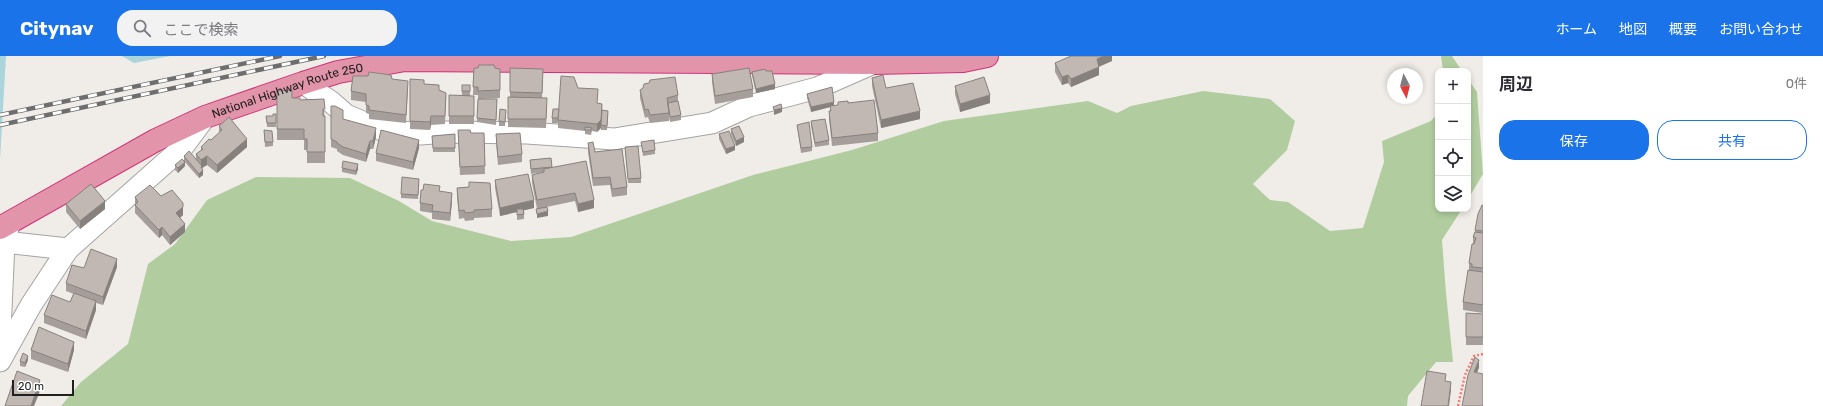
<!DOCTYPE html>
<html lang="ja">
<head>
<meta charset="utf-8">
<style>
  :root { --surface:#fff; --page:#f2f2f3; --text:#2b2b33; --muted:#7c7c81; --line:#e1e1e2; --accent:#1a73e8 }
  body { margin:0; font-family:Rubik,"Noto Sans JP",sans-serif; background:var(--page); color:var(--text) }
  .controls { position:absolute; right:12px; top:12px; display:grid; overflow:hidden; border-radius:8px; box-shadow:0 2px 6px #0003 }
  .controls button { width:36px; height:36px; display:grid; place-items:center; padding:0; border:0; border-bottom:1px solid var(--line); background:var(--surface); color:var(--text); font:20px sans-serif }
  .compass { position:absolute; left:1387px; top:12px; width:36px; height:36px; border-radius:50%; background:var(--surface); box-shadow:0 2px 6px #0003; rotate:173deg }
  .scale { position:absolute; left:12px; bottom:10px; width:62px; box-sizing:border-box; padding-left:4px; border:2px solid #202020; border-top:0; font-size:11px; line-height:14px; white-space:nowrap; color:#202020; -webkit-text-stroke:3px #fff; paint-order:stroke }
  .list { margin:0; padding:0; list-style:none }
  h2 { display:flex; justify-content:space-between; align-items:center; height:52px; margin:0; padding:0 16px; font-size:17px }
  h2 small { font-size:13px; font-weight:400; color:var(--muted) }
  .actions { display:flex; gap:8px; padding:12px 16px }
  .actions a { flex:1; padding:9px 0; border:1px solid var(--accent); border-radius:16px; text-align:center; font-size:14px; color:var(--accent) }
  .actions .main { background:var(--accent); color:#fff }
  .icon { flex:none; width:22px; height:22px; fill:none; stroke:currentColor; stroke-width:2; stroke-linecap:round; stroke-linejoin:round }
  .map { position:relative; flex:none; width:1483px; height:350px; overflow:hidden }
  header { display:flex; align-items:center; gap:24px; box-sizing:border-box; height:56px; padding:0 20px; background:var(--accent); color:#fff }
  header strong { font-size:19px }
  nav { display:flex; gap:22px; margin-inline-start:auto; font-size:14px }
  .search { width:280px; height:36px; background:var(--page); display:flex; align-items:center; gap:10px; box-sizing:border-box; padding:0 14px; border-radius:16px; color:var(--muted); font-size:15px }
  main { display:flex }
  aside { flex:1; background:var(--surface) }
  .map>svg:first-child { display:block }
  .forest { fill:#b1cd9f }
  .water { fill:#abd4db }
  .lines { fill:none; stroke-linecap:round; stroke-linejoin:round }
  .street-casing { stroke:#a4a4a4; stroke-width:23 }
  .highway-casing { stroke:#d13277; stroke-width:24 }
  .path { stroke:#f27977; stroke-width:2.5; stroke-dasharray:2 2; stroke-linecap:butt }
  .street { stroke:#fff; stroke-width:21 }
  .highway { stroke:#e295aa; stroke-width:22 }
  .rail-casing { stroke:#6e6e6e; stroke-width:4.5 }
  .rail { stroke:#fff; stroke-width:3; stroke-dasharray:9; stroke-linecap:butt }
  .wall { fill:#a69e9b }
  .shaded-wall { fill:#87817e }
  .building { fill:#c1b8b4; stroke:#87817e }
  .labels { text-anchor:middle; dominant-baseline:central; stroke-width:4; stroke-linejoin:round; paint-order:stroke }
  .street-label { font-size:12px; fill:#202020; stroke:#fff }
</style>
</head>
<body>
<header>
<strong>Citynav</strong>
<div class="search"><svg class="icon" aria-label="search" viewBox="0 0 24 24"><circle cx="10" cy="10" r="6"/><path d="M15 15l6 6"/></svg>ここで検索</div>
<nav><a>ホーム</a><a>地図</a><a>概要</a><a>お問い合わせ</a></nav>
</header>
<main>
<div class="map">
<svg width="1483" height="350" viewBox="0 0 1483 350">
  <rect width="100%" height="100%" fill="#f0ede8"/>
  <g class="forest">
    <path d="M 1441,0 L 1452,0 L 1462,15 L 1443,15 Z"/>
    <path d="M 1468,23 L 1477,36 L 1483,118 L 1468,143 Z"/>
    <path d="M 1203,35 L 1270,43 L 1295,65 L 1287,94 L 1253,128 L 1270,144 L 1288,146 L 1330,175 L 1363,172 L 1384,106 L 1382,85 L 1431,65 L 1438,57 L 1438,153 L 1462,153 L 1442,184 L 1446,237 L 1453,306 L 1436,306 L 1408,340 L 1407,350 L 61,350 L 81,326 L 128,288 L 148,208 L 175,188 L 207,144 L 256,121 L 350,122 L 399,145 L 432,165 L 511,185 L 571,181 L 753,119 L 852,94 L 944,65 L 1088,45 L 1117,57 L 1131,50 Z"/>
  </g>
  <g class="water">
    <path d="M 0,0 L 6,0 L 0,104 Z"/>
    <path d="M 122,0 L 170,0 L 134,7 Z"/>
  </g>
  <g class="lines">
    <defs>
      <g id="street">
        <path d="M 303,27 L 330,45 L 346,59 L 382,74 L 421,78 L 445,76 L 527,77 L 614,83 L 712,67 L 749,50 L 817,32 L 874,7"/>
        <path d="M 4,186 L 68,193"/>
        <path d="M 0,276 L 4,186 L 10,166"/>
        <path d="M 0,305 L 31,249 L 68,193 L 182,92 L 205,61"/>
      </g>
      <g id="highway">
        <path id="s1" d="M 0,172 L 156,84 L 205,61 L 303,27 L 338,16 L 405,4 L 874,7 L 963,5 L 987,0"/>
      </g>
    </defs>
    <use href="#street" class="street-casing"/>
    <use href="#highway" class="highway-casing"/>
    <path class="path" d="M 1458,350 L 1465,319 L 1474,300 L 1483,298"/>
    <use href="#street" class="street"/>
    <use href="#highway" class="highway"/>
    <defs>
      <g id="rail">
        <path d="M 0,59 L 280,0"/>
        <path d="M 0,69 L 324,0"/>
      </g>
    </defs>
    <use href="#rail" class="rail-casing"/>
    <use href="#rail" class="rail"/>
  </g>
  <g class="wall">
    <path d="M 1112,0 L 1112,5 L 1099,11 L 1099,19 L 1071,31 L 1068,27 L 1062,29 L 1055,16 L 1055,7 Z"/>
    <path d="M 474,12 L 495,12 L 500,13 L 500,42 L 478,43 L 478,39 L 473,39 Z"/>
    <path d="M 510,12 L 543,21 L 542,42 L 547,50 L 546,72 L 508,71 L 508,41 L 510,41 Z"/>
    <path d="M 752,16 L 775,33 L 756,37 L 752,20 Z"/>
    <path d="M 712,18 L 753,33 L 753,41 L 715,48 L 712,26 Z"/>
    <path d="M 872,22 L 886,32 L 920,63 L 881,72 L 872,30 Z"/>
    <path d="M 392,23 L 408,33 L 406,67 L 369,63 L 369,58 L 366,57 L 366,46 L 351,44 L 351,35 Z"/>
    <path d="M 410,23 L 446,37 L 445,68 L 431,69 L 430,74 L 410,73 Z"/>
    <path d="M 462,29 L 470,29 L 470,40 L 474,40 L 474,68 L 449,68 L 449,39 L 462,40 Z"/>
    <path d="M 955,30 L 990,47 L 960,56 L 955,38 Z"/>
    <path d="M 578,32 L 597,47 L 602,56 L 608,59 L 607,74 L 601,74 L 601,70 L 601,72 L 597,76 L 592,75 L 591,79 L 585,78 L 585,75 L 558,72 L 558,67 L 552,67 L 552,62 Z"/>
    <path d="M 640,34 L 678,39 L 678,47 L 681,59 L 681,64 L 670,66 L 669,58 L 669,65 L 650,67 L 648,61 L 645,62 L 640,42 Z"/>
    <path d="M 277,35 L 292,42 L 300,44 L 324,43 L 325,107 L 307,107 L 307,94 L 304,94 L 304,84 L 277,84 Z"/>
    <path d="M 807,38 L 834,50 L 838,49 L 838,46 L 848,47 L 878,77 L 878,85 L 832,90 L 829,63 L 829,55 L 830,55 L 830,51 L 811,56 L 807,42 Z"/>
    <path d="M 497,43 L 496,69 L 477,66 L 477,62 Z"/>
    <path d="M 331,50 L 343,63 L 376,81 L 373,93 L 370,93 L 366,106 L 343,99 L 337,95 L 337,93 L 331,91 Z"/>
    <path d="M 276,58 L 276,71 L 267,71 L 266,60 L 273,60 Z"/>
    <path d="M 506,58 L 505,70 L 499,70 L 499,65 Z"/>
    <path d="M 811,65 L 829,84 L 829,89 L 815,91 L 811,70 Z"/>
    <path d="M 797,69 L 812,91 L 812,95 L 801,97 Z"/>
    <path d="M 219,70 L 247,91 L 217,117 L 207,109 L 202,112 L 203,119 L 199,122 L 184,105 L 184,100 L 196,103 L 196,98 L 201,95 L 201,91 L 211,84 L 219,77 Z"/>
    <path d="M 731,73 L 744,86 L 736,90 L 731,78 Z"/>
    <path d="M 264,74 L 273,86 L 273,90 L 265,91 Z"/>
    <path d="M 458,74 L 471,77 L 484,77 L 485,118 L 460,119 Z"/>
    <path d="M 455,78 L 455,96 L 433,96 L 432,80 Z"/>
    <path d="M 496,78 L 522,98 L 522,106 L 498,109 L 496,86 Z"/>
    <path d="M 719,78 L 735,94 L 726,98 L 719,83 Z"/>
    <path d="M 641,86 L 655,94 L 655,98 L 643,100 Z"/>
    <path d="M 588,87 L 627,131 L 627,139 L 612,141 L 610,129 L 593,130 L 588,96 Z"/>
    <path d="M 625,91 L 641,122 L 641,127 L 628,127 Z"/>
    <path d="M 419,92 L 413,114 L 376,105 L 376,97 Z"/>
    <path d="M 551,102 L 552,112 L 594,152 L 578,156 L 575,145 L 537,153 L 532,127 L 532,119 L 543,116 L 531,118 L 530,104 Z"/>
    <path d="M 175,109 L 185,110 L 178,117 L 175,114 Z"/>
    <path d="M 342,112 L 358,113 L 356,119 L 342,116 Z"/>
    <path d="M 495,124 L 534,152 L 524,154 L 524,163 L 517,164 L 517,156 L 500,160 L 495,132 Z"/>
    <path d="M 469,126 L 492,153 L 492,161 L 474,162 L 474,164 L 465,165 L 464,162 L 459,163 L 457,140 L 457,132 L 469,131 Z"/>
    <path d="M 419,127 L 418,143 L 401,142 L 401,138 Z"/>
    <path d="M 440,135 L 452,145 L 450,165 L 432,163 L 432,157 L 420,155 L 420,147 Z"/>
    <path d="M 161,140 L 183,155 L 183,159 L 180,162 L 185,176 L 170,189 L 162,179 L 159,182 L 135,157 L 135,141 Z"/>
    <path d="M 66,148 L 105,153 L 80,173 L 66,156 Z"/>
    <path d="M 1483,149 L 1483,257 L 1463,254 L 1463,246 L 1469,214 L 1469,207 L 1473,188 L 1473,181 Z"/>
    <path d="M 117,211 L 103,249 L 96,247 L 96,254 L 86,283 L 44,267 L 44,259 L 70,246 L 74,238 L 66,235 L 66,227 L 84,212 Z"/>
    <path d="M 1466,257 L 1483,258 L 1483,289 L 1466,289 Z"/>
    <path d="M 31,294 L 74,294 L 68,316 L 31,303 Z"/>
    <path d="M 28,304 L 25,311 L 20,310 L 20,305 Z"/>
  </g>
  <g class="shaded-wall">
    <path d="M 1104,0 L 1112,0 L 1112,5 L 1097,11 L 1097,3 Z"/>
    <path d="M 1099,11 L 1099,19 L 1071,31 L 1071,23 Z"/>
    <path d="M 1068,19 L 1068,27 L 1062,29 L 1062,21 Z"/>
    <path d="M 775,28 L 775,33 L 756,37 L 756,33 Z"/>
    <path d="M 990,39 L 990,47 L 960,56 L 960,48 Z"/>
    <path d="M 834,46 L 834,50 L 811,56 L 811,51 Z"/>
    <path d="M 602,48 L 601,72 L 597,76 L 597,68 Z"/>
    <path d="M 782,52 L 782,56 L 774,59 L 774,54 Z"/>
    <path d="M 920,55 L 920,63 L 881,72 L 881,64 Z"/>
    <path d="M 431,60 L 431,69 L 430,74 L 430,66 Z"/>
    <path d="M 376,72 L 376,81 L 373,93 L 373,85 Z"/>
    <path d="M 744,81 L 744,86 L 736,90 L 736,85 Z"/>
    <path d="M 247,83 L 247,91 L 217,117 L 217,109 Z"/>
    <path d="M 419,84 L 419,92 L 413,114 L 413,106 Z"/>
    <path d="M 370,85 L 370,93 L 366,106 L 366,98 Z"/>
    <path d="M 735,90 L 735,94 L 726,98 L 726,93 Z"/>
    <path d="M 207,100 L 207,109 L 202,112 L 202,114 L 201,111 L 201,104 Z"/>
    <path d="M 185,106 L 185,110 L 178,117 L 178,112 Z"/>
    <path d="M 358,108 L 358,113 L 356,119 L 356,115 Z"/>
    <path d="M 203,114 L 203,119 L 199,122 L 199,118 Z"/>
    <path d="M 452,137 L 452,145 L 450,165 L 450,157 Z"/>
    <path d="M 534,144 L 534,152 L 517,156 L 517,153 L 517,156 L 500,160 L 500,152 Z"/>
    <path d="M 594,144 L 594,152 L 578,156 L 578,148 Z"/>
    <path d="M 105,145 L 105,153 L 80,173 L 80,165 Z"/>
    <path d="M 183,147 L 183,159 L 176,165 L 176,157 Z"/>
    <path d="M 548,155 L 548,160 L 537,162 L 537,158 Z"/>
    <path d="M 185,168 L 185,176 L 170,189 L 170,181 Z"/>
    <path d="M 162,171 L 162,179 L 159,182 L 159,174 Z"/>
    <path d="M 117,203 L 117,211 L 103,249 L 103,241 Z"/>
    <path d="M 96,245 L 96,254 L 86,283 L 86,275 Z"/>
    <path d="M 74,286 L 74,294 L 68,316 L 68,308 Z"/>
    <path d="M 28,300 L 28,304 L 25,311 L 25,307 Z"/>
    <path d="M 1479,304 L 1479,312 L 1474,324 L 1474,316 Z"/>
    <path d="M 40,324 L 40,335 L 34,350 L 31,350 Z"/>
    <path d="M 1451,326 L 1451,334 L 1449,350 L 1448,350 Z"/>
  </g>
  <g class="building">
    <path d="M 1071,0 L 1104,0 L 1097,3 L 1099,11 L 1071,23 L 1068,19 L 1062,21 L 1055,7 Z"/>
    <path d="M 479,9 L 494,9 L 495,12 L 500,13 L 500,34 L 478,35 L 478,31 L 473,31 L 474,12 L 478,12 Z"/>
    <path d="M 510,12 L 543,13 L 542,37 L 510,36 Z"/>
    <path d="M 749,12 L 753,33 L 715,40 L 712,18 Z"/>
    <path d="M 765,13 L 766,15 L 772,15 L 775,28 L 756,33 L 752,16 Z"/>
    <path d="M 369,16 L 391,19 L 392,23 L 408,25 L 406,59 L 369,54 L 369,50 L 366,49 L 366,38 L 351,35 L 353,20 L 368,20 Z"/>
    <path d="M 883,19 L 886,32 L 913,27 L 920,55 L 881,64 L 872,22 Z"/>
    <path d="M 561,20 L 574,21 L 578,32 L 598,33 L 597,47 L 602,48 L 601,64 L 597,68 L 558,64 Z"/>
    <path d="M 675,21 L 678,39 L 667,42 L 669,57 L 650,59 L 648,53 L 645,54 L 640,34 L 643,32 L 644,28 L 649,27 L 650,24 Z"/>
    <path d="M 984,21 L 990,39 L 960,48 L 955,30 Z"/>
    <path d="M 410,23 L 424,24 L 424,28 L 439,29 L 439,34 L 446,37 L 445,60 L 431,60 L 430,66 L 410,65 Z"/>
    <rect x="462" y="29" width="8" height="6"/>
    <path d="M 832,31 L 834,46 L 811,51 L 807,38 Z"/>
    <path d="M 292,34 L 292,42 L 300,42 L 300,44 L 324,43 L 325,53 L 323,53 L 323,60 L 325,60 L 325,96 L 307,96 L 307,83 L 304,83 L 304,73 L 277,73 L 277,35 Z"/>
    <path d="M 449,39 L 474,40 L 474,60 L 449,60 Z"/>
    <path d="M 508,41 L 547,42 L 546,63 L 508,63 Z"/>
    <path d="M 478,43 L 497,43 L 496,64 L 477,62 Z"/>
    <path d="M 874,44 L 878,77 L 832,82 L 829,55 L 831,55 L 830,50 L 838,49 L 838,46 L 848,45 L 848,47 Z"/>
    <path d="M 678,45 L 681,59 L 670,61 L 668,47 Z"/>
    <path d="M 781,48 L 782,52 L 774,54 L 773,51 Z"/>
    <path d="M 331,50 L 335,50 L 343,54 L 343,63 L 376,72 L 373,85 L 370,85 L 366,98 L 343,91 L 337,87 L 337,86 L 331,83 Z"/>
    <path d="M 500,53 L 506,54 L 505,66 L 499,65 Z"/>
    <path d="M 553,53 L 559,53 L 558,62 L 552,62 Z"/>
    <path d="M 602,54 L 608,55 L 607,70 L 601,69 Z"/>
    <path d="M 273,58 L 276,58 L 276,67 L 267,67 L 266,60 L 273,60 Z"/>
    <path d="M 229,61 L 247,83 L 217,109 L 207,100 L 201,104 L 196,98 L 203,93 L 201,91 L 209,83 L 211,84 L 222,74 L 219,70 Z"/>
    <path d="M 825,63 L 829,84 L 815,87 L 811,65 Z"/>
    <path d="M 809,66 L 812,91 L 801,92 L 797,69 Z"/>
    <path d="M 739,70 L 744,81 L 736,85 L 731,73 Z"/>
    <path d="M 585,71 L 592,72 L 591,74 L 585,74 Z"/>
    <path d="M 264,74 L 272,75 L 273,86 L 265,86 Z"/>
    <path d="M 381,74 L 419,84 L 413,106 L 376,97 Z"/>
    <path d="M 458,74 L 470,74 L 471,77 L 484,77 L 485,110 L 460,111 Z"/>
    <path d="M 729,75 L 735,90 L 726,93 L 719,78 Z"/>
    <path d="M 520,77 L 522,98 L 498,101 L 496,78 Z"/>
    <path d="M 455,78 L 455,92 L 433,92 L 432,80 Z"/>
    <path d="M 654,84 L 655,94 L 643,96 L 641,86 Z"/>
    <path d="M 593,86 L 595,96 L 622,93 L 627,131 L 612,133 L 610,121 L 593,122 L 588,87 Z"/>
    <path d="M 638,90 L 641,122 L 628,123 L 625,91 Z"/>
    <path d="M 189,95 L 202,110 L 201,111 L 203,114 L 199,118 L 184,100 Z"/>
    <path d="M 551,102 L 552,111 L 531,113 L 530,104 Z"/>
    <path d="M 182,103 L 185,106 L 178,112 L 175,109 Z"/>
    <path d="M 343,105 L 358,108 L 356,115 L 342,112 Z"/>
    <path d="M 586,105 L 594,144 L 578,148 L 575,137 L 537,144 L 532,119 L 544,116 L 544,113 Z"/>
    <path d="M 528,118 L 534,144 L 500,152 L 495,124 Z"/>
    <path d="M 402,121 L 419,123 L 418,139 L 401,138 Z"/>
    <path d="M 469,126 L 490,127 L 492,153 L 474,154 L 474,156 L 465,157 L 464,154 L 459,155 L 457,132 L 469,131 Z"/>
    <path d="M 91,128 L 105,145 L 80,165 L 66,148 Z"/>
    <path d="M 424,128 L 440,130 L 439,135 L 452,137 L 450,157 L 432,155 L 433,149 L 420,147 L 421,134 L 423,134 Z"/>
    <path d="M 150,129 L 161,140 L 172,134 L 183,147 L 183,151 L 176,157 L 185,168 L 170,181 L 162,171 L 159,174 L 135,149 L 138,146 L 135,141 Z"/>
    <path d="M 1482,149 L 1483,149 L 1483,175 L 1475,174 L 1478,158 Z"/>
    <path d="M 547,151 L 548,155 L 537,158 L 536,153 Z"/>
    <path d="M 517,153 L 523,153 L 524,158 L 517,159 Z"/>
    <path d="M 1475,176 L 1483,177 L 1483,212 L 1472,211 L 1472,208 L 1469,207 L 1472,188 L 1474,188 L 1476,182 L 1473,181 Z"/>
    <path d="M 91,193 L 117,203 L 103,241 L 66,227 L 72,209 L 84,212 Z"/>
    <path d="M 1468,214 L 1483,216 L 1483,249 L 1463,246 Z"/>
    <path d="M 74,237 L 96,245 L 86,275 L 44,259 L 52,239 L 70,246 Z"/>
    <path d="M 1466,257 L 1483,258 L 1483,281 L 1466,281 Z"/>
    <path d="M 39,271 L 74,286 L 68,308 L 31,294 Z"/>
    <path d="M 23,297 L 28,300 L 25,307 L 20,305 Z"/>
    <path d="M 1475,301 L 1479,304 L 1474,316 L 1483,318 L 1483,350 L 1462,350 L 1468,319 Z"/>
    <path d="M 17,315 L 40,324 L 31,350 L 5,350 Z"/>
    <path d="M 1427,315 L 1446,318 L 1445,325 L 1451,326 L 1448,350 L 1421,350 Z"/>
  </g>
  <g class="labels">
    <g class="street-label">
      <text stroke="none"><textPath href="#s1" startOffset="320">National Highway Route 250</textPath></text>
    </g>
  </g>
</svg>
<div class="controls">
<button>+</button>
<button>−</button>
<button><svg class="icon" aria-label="locate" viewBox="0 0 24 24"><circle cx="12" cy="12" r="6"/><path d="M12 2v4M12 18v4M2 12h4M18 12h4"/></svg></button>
<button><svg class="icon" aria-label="layers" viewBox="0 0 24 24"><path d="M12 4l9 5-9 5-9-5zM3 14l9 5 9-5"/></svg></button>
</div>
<svg class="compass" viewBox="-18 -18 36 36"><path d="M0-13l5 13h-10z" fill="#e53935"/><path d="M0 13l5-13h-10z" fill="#7c7c81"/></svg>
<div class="scale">20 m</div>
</div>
<aside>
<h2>周辺<small>0件</small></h2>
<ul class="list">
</ul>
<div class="actions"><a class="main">保存</a><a>共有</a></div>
</aside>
</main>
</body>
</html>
